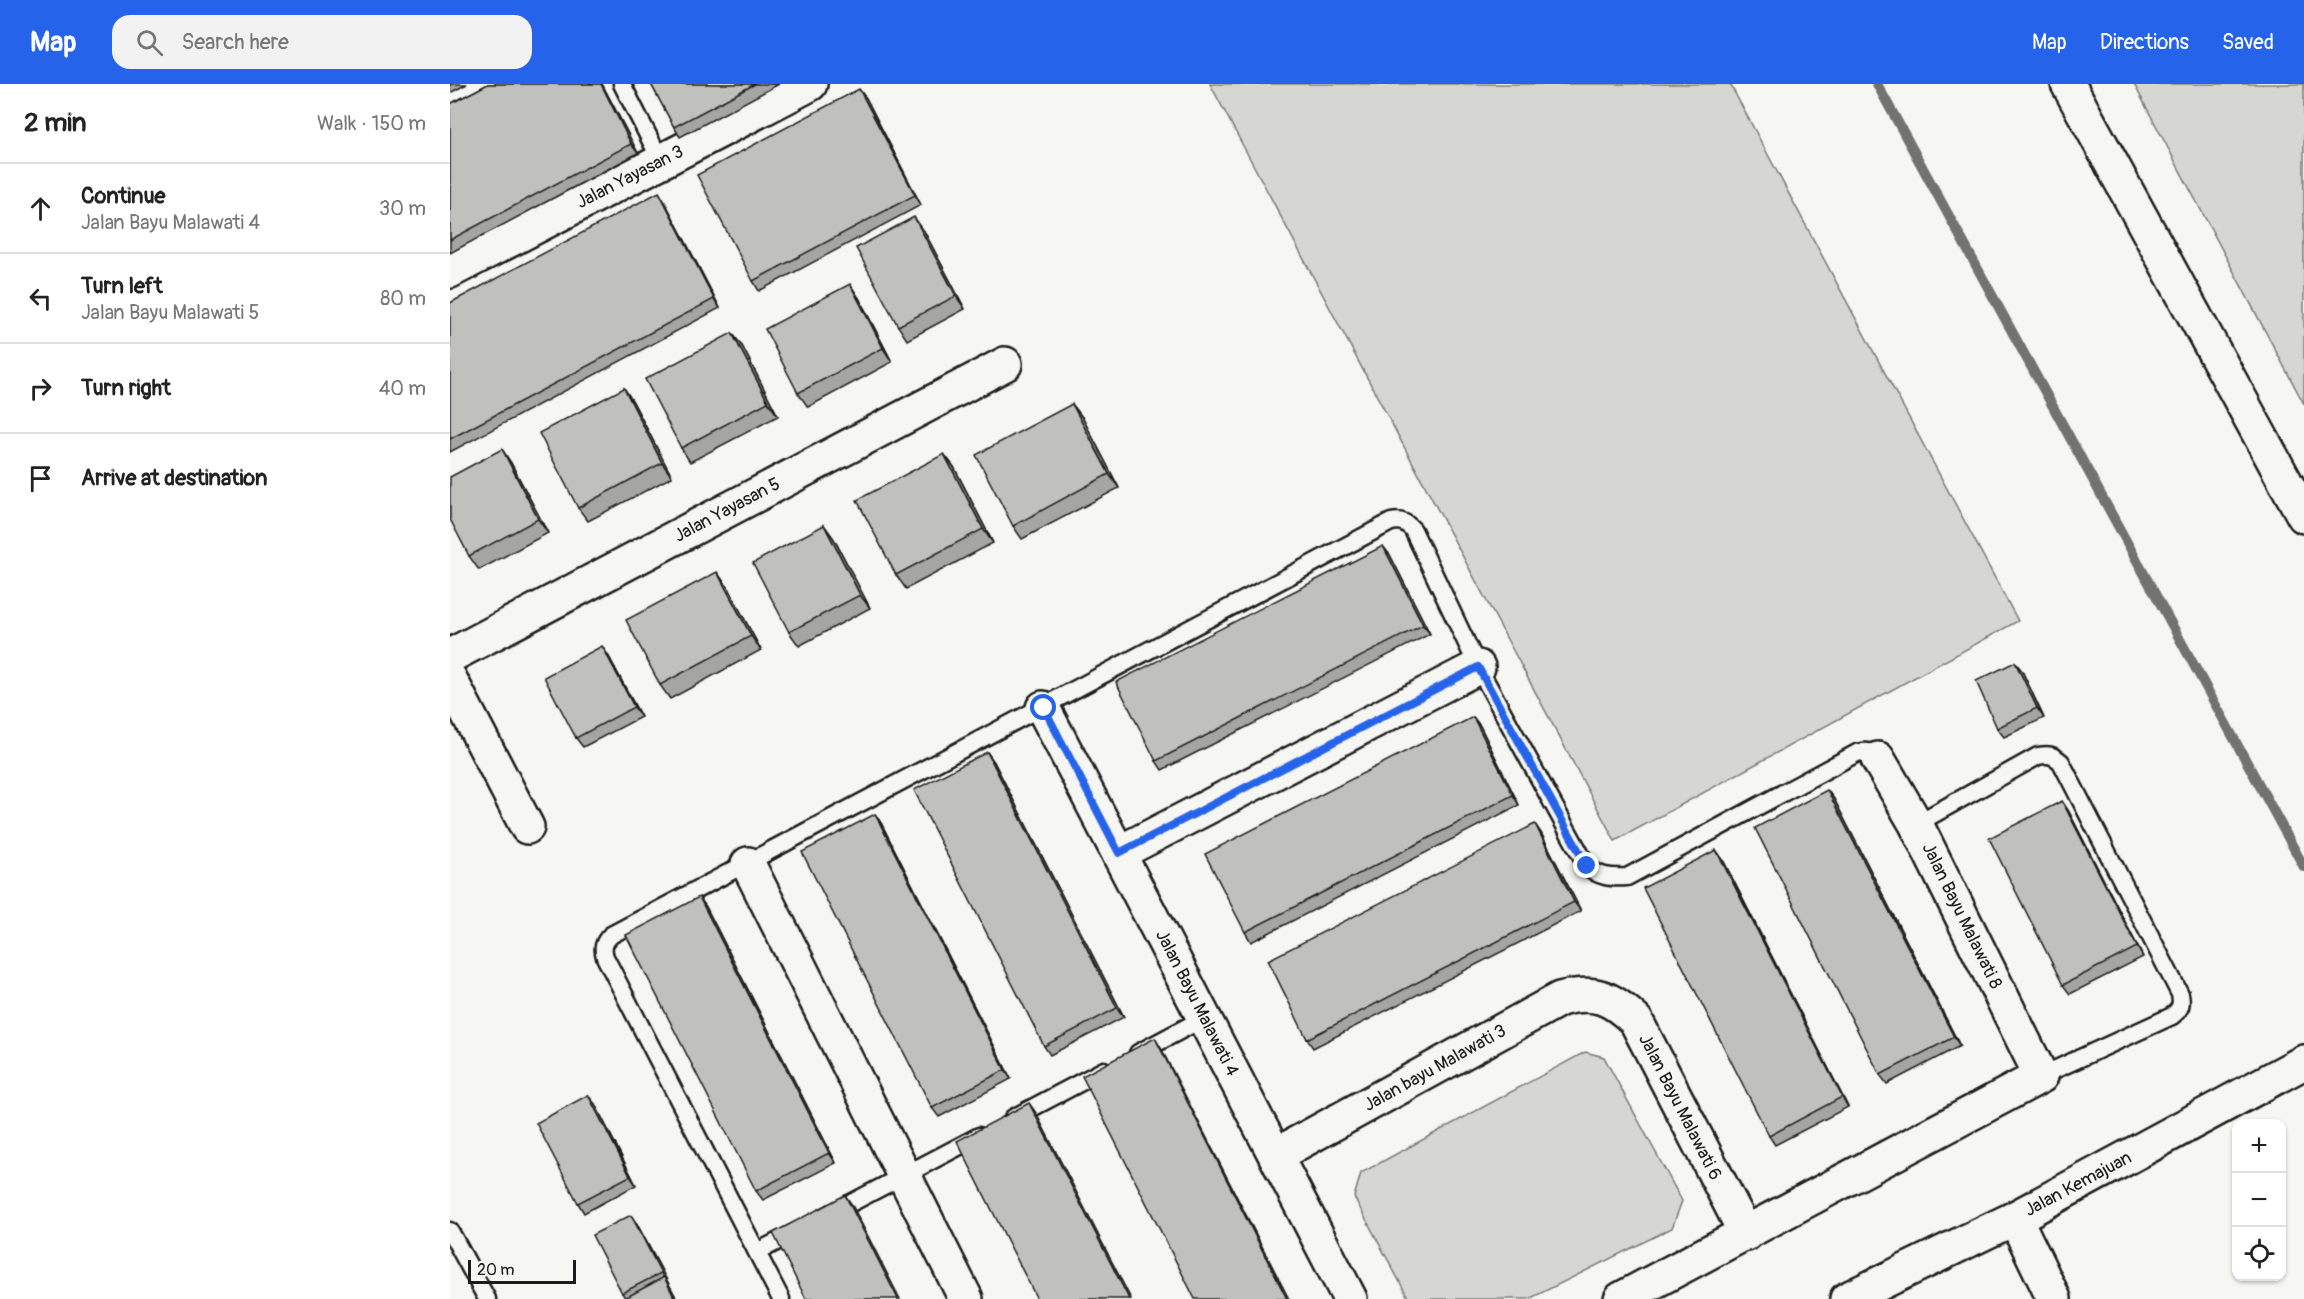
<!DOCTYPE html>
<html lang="en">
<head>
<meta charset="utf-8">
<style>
  :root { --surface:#fff; --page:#f2f2f2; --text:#222; --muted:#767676; --line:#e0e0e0; --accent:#2563eb }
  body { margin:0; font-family:Pangolin,sans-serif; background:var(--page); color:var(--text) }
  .controls { position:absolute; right:18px; bottom:18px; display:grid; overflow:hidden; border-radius:12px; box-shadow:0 2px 4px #0004 }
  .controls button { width:54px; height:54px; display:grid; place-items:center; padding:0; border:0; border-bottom:2px solid var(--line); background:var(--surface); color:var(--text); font:30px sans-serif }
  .scale { position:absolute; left:18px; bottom:15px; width:108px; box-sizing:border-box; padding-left:6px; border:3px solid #1c1c1c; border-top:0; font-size:16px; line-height:21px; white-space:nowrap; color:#1c1c1c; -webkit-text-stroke:4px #f6f6f2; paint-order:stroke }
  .stop { position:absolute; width:18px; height:18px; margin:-14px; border:4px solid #2563eb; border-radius:50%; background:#fff }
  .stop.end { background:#2563eb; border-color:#fff; box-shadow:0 2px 6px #0008 }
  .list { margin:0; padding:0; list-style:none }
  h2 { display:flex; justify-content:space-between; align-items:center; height:78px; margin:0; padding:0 24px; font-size:26px }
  h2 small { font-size:20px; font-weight:400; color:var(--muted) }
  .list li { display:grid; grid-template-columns:39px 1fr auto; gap:18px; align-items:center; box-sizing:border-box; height:90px; padding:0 24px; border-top:2px solid var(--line) }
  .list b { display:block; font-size:22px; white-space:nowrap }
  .list p { margin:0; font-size:20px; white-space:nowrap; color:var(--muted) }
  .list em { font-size:20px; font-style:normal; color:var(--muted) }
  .icon { flex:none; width:33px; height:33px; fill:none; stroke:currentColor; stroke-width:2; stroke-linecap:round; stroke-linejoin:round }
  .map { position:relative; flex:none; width:1854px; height:1215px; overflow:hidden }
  header { display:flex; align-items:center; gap:36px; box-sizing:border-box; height:84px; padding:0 30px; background:var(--accent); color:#fff }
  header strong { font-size:28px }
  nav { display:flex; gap:33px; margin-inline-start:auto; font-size:21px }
  .search { width:420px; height:54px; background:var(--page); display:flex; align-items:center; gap:15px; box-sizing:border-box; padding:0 21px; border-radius:18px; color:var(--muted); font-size:22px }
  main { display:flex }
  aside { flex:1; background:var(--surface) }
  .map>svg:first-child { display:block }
  .green { fill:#d6d6d2; stroke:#797977; stroke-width:1.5 }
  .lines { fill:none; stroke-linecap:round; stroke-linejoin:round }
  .stream { stroke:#727271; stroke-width:10 }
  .lane-casing { stroke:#1c1c1c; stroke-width:21 }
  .street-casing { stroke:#1c1c1c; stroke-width:38 }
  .secondary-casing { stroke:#1c1c1c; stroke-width:38 }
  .lane { stroke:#f6f6f2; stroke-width:16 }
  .street { stroke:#f6f6f2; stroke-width:33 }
  .secondary { stroke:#f6f6f2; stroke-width:33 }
  .wall { fill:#a5a5a3; stroke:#1c1c1c; stroke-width:1.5 }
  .shaded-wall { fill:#868684; stroke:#1c1c1c; stroke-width:1.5 }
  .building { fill:#c0c0bd; stroke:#1c1c1c; stroke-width:1.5 }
  .route { stroke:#2563eb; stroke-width:8 }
  .labels { text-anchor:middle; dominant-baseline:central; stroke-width:5; stroke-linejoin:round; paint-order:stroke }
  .street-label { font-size:18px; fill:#1c1c1c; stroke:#f6f6f2 }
</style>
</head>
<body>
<header>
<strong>Map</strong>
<div class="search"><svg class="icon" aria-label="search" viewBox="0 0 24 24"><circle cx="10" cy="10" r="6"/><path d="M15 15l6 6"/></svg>Search here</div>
<nav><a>Map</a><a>Directions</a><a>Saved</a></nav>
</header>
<main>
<aside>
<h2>2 min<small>Walk · 150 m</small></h2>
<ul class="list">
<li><svg class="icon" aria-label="ahead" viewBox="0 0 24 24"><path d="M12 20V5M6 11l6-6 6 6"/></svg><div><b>Continue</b><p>Jalan Bayu Malawati 4</p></div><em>30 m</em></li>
<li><svg class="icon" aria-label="left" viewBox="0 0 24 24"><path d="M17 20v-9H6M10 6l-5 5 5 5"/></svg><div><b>Turn left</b><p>Jalan Bayu Malawati 5</p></div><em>80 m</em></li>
<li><svg class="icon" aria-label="right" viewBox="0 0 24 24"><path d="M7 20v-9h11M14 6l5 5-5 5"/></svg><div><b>Turn right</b></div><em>40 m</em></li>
<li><svg class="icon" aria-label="arrive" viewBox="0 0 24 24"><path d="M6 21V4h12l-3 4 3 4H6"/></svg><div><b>Arrive at destination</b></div></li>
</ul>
</aside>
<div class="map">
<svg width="1854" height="1215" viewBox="0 0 1854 1215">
  <rect width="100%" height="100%" fill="#f6f6f2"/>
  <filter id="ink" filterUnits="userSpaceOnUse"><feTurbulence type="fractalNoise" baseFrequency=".0167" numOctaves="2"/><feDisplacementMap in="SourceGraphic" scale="12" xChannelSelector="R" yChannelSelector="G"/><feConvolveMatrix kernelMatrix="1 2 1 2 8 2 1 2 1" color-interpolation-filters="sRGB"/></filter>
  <g filter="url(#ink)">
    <g class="green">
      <path d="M 760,0 L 1280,0 L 1568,537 L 1165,757 Z"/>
      <path d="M 1684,0 L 1854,0 L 1854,320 Z"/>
      <path d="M 1135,968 L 1154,973 L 1232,1117 L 1222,1144 L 1079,1215 L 959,1215 L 904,1113 L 911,1089 Z"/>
    </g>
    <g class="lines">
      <path class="stream" d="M 1427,0 L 1854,783"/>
      <defs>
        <g id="lane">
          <path d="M 172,0 L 211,77"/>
          <path d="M 1466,740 L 1588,672 C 1599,670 1603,671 1611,678 L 1730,910 C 1732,920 1731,925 1722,932 L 1591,992"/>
          <path d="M 688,969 L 754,934"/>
          <path d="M 563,1034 L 654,986"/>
          <path d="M 382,1129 L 529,1052"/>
          <path d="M 0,1147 L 37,1215"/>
          <path d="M 307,1168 L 346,1148"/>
          <path d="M 331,1215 L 155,873 C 152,863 154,858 161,851 L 941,438 C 951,436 956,438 963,446 L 1028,583 L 1137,782 C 1149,793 1160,794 1177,793 L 1407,669 C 1417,666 1422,668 1428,675"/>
        </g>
        <g id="street">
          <path d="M 1618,0 L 1854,432"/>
          <path d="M 0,187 L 360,0"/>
          <path d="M 0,572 L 555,280"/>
          <path d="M 0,595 L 77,743"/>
          <path d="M 593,624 L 900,1215"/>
          <path d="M 669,769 L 1028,583"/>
          <path d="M 298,780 L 516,1215"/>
          <path d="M 826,1071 L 1110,915 C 1145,906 1161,913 1186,937 L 1296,1150"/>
          <path d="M 1565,1134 L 1604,1215"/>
          <path d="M 1171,1215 L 1591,992 L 1466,740 L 1428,675"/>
        </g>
        <path id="secondary" d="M 1397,1215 L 1565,1134 L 1854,978"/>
      </defs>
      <use href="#lane" class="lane-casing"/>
      <use href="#street" class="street-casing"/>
      <use href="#secondary" class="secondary-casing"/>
      <use href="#lane" class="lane"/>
      <use href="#street" class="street"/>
      <use href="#secondary" class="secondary"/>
    </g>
    <g class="wall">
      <path d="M 0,0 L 17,0 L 0,9 Z"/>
      <path d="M 38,0 L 152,0 L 188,69 L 0,169 L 0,20 Z"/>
      <path d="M 201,0 L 329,0 L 230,53 L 224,43 Z"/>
      <path d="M 416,14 L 471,121 L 309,207 L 303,197 Z"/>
      <path d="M 215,118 L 270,224 L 0,368 L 0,219 Z"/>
      <path d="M 474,147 L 515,225 L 457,256 L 448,242 Z"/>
      <path d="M 409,214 L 442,278 L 358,323 L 348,309 Z"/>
      <path d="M 282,249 L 292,262 L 328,332 L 240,378 L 231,364 Z"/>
      <path d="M 174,304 L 183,318 L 222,393 L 138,437 L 128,424 Z"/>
      <path d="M 622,320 L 632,333 L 669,404 L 572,455 L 563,442 Z"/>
      <path d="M 494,370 L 504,383 L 543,459 L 456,505 L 446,491 Z"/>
      <path d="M 61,379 L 98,449 L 29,486 L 19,472 Z"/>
      <path d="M 374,441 L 384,455 L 420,524 L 349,562 L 339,548 Z"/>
      <path d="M 940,471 L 980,550 L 712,686 L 706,677 Z"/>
      <path d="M 277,502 L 311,566 L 220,615 L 210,601 Z"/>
      <path d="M 158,571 L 191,633 L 133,663 L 126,654 Z"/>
      <path d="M 1565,578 L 1572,587 L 1594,634 L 1554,653 L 1547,644 Z"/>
      <path d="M 1023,633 L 1030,642 L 1069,721 L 801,858 L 795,848 Z"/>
      <path d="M 537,668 L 544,678 L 674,933 L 600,971 L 594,962 Z"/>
      <path d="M 1377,706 L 1384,715 L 1510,962 L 1437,1000 L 1430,991 Z"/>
      <path d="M 1618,726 L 1693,873 L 1620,910 L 1613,901 Z"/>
      <path d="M 425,730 L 431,739 L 561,995 L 489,1033 L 482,1024 Z"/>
      <path d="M 1091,749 L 1131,827 L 863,964 L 857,955 Z"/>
      <path d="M 1266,766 L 1273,776 L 1398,1023 L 1325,1061 L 1319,1052 Z"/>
      <path d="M 249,813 L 256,823 L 386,1079 L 313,1116 L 306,1107 Z"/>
      <path d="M 145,1020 L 186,1101 L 134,1129 L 128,1119 Z"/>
      <path d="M 187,1140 L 217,1197 L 227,1215 L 176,1215 L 172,1209 Z"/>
    </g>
    <g class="shaded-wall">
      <path d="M 151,0 L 152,0 L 188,69 L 181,60 Z"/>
      <path d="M 409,5 L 416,14 L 471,121 L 465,111 Z"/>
      <path d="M 209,108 L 215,118 L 270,224 L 264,215 Z"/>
      <path d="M 464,133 L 474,147 L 515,225 L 506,212 Z"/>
      <path d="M 400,200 L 409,214 L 442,278 L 433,264 Z"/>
      <path d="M 282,249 L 292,262 L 328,332 L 318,318 Z"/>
      <path d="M 174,304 L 183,318 L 222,393 L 212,379 Z"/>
      <path d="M 622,320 L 632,333 L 669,404 L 659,390 Z"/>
      <path d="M 52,365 L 61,379 L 98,449 L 88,435 Z"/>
      <path d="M 494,370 L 504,383 L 543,459 L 533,445 Z"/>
      <path d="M 374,441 L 384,455 L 420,524 L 410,511 Z"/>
      <path d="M 933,462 L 940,471 L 980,550 L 973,541 Z"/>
      <path d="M 267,488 L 277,502 L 311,566 L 301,552 Z"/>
      <path d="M 152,562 L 158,571 L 191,633 L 184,623 Z"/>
      <path d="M 1565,578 L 1572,587 L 1594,634 L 1587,624 Z"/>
      <path d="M 1023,633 L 1030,642 L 1069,721 L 1063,711 Z"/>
      <path d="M 537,668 L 544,678 L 674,933 L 667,924 Z"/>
      <path d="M 1377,706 L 1384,715 L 1510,962 L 1504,953 Z"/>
      <path d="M 1612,717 L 1618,726 L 1693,873 L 1687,863 Z"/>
      <path d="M 425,730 L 431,739 L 561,995 L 555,986 Z"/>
      <path d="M 1085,740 L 1091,749 L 1131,827 L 1124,818 Z"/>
      <path d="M 1266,766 L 1273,776 L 1398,1023 L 1392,1013 Z"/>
      <path d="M 249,813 L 256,823 L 386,1079 L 379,1069 Z"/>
      <path d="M 705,954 L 711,964 L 839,1215 L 837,1215 Z"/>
      <path d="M 138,1011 L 145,1020 L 186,1101 L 180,1092 Z"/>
      <path d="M 579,1019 L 586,1029 L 681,1215 L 679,1215 Z"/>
      <path d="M 395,1111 L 402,1121 L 450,1215 L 448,1215 Z"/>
      <path d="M 181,1131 L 187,1140 L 227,1215 L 225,1215 L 211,1189 Z"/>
    </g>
    <g class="building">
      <path d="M 38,0 L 151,0 L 181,60 L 0,156 L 0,20 Z"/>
      <path d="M 201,0 L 305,0 L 224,43 Z"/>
      <path d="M 409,5 L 465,111 L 303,197 L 247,91 Z"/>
      <path d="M 209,108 L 264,215 L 0,355 L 0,219 Z"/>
      <path d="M 464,133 L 506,212 L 448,242 L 406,164 Z"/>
      <path d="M 400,200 L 433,264 L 348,309 L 315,245 Z"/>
      <path d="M 282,249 L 318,318 L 231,364 L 195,295 Z"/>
      <path d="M 174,304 L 212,379 L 128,424 L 89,349 Z"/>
      <path d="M 622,320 L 659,390 L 563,442 L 526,371 Z"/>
      <path d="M 52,365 L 88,435 L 19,472 L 0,435 L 0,393 Z"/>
      <path d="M 494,370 L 533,445 L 446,491 L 407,416 Z"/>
      <path d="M 374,441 L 410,511 L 339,548 L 303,479 Z"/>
      <path d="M 933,462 L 973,541 L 706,677 L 666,598 Z"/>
      <path d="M 267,488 L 301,552 L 210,601 L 176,536 Z"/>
      <path d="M 152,562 L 184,623 L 126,654 L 94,593 Z"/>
      <path d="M 1565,578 L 1587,624 L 1547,644 L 1526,597 Z"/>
      <path d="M 1023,633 L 1063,711 L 795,848 L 755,770 Z"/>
      <path d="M 537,668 L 667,924 L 594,962 L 464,706 Z"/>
      <path d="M 1377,706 L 1504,953 L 1430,991 L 1305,744 Z"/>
      <path d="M 1612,717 L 1687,863 L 1613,901 L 1539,754 Z"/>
      <path d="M 425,730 L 555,986 L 482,1024 L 352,768 Z"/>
      <path d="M 1085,740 L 1124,818 L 857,955 L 818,876 Z"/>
      <path d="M 1266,766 L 1392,1013 L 1319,1052 L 1193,804 Z"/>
      <path d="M 249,813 L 379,1069 L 306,1107 L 176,851 Z"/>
      <path d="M 705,954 L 837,1215 L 745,1215 L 632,992 Z"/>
      <path d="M 138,1011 L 180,1092 L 128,1119 L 86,1039 Z"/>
      <path d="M 579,1019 L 679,1215 L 587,1215 L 507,1057 Z"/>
      <path d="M 395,1111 L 448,1215 L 356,1215 L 323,1149 Z"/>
      <path d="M 181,1131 L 211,1189 L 172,1209 L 142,1151 Z"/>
      <path d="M 214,1193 L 225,1215 L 176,1215 L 175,1214 Z"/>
    </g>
  </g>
  <g class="lines" filter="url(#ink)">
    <path class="route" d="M 594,624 L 669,769 L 1028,583 L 1137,782"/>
  </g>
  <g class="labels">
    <g class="street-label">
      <text transform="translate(180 93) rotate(-27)">Jalan Yayasan 3</text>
      <text transform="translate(277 426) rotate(-28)">Jalan Yayasan 5</text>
      <text transform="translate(1512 832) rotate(64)">Jalan Bayu Malawati 8</text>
      <text transform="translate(747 919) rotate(63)">Jalan Bayu Malawati 4</text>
      <text transform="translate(985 984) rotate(-29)">Jalan bayu Malawati 3</text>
      <text transform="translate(1230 1023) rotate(63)">Jalan Bayu Malawati 6</text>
      <text transform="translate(1628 1100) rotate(-28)">Jalan Kemajuan</text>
    </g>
  </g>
</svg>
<div class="controls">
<button>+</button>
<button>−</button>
<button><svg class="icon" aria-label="locate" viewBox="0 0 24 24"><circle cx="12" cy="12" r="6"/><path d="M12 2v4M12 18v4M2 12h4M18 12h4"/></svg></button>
</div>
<div class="scale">20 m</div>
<div class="stop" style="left:594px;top:624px"></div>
<div class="stop end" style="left:1137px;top:782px"></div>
</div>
</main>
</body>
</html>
